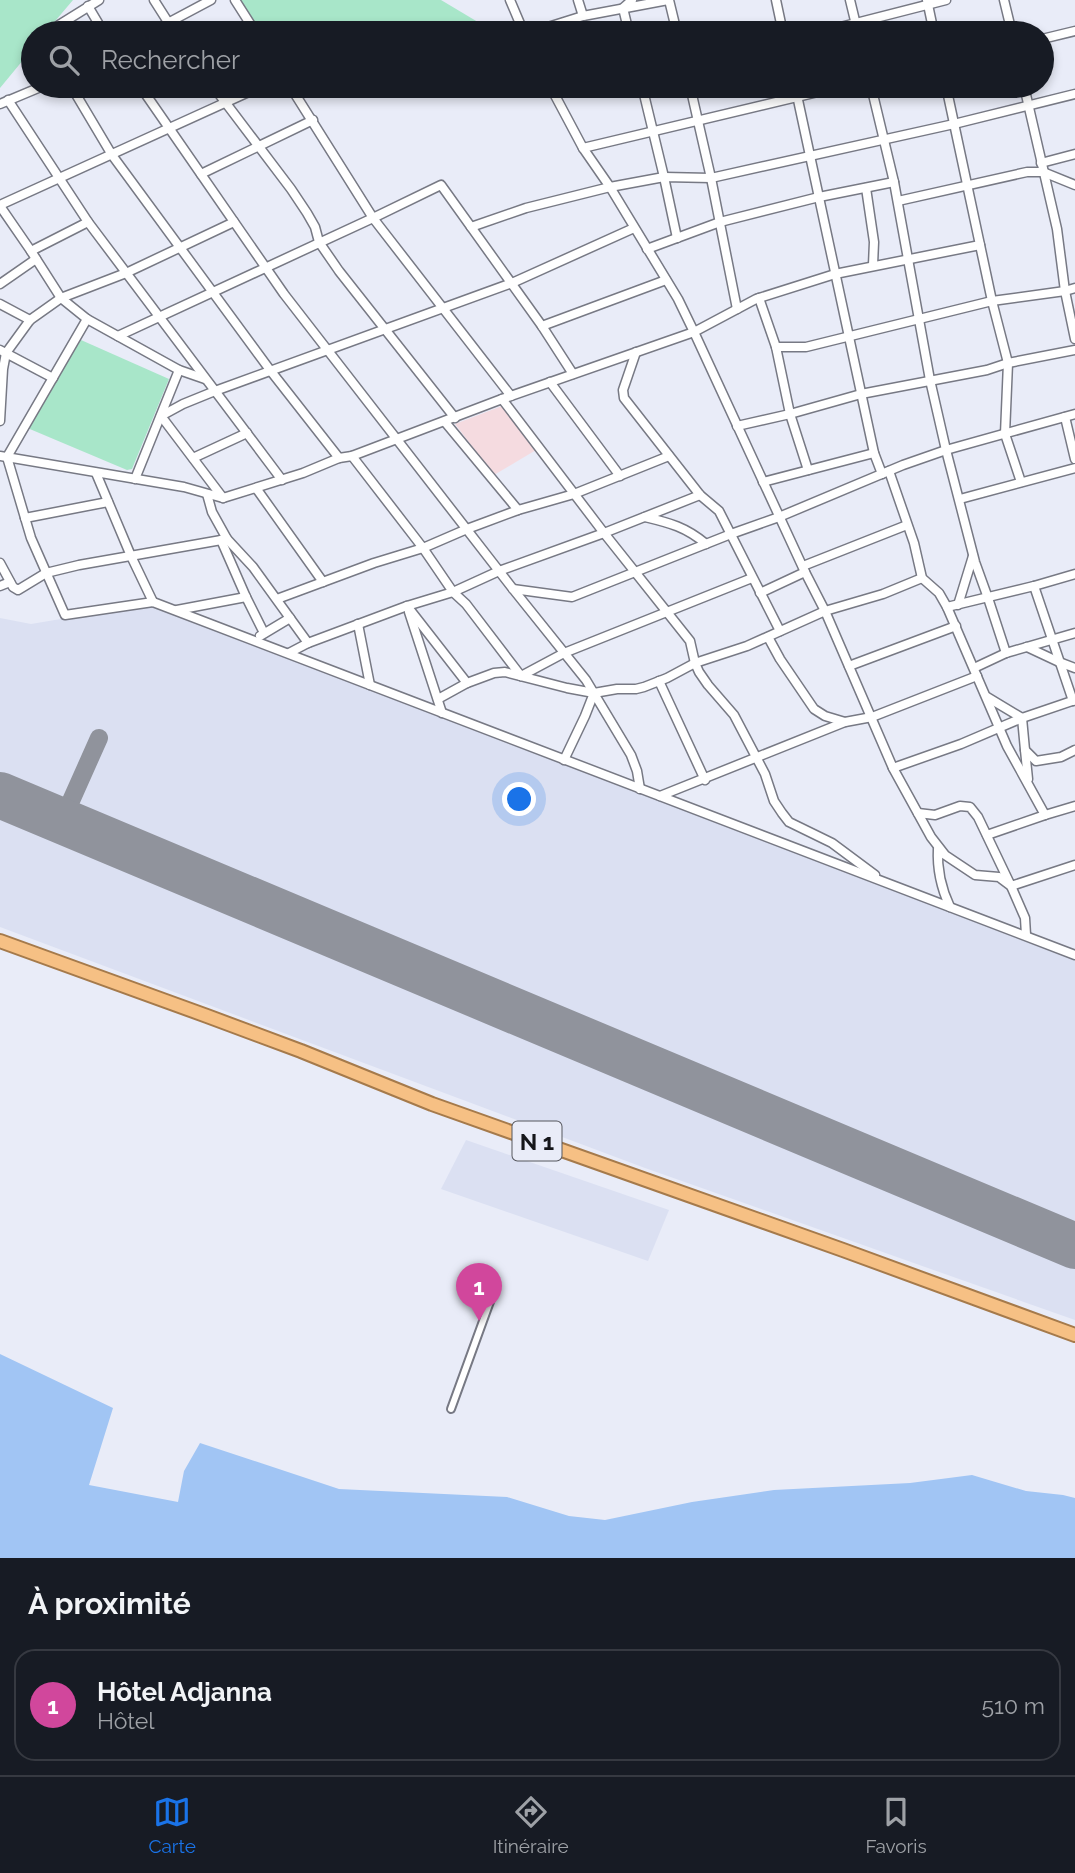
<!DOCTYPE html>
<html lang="fr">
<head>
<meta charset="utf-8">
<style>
  :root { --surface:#171b24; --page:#242831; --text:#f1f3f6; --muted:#9ea1a6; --line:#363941; --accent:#1a73e8 }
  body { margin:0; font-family:Raleway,sans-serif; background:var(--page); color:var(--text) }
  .you { position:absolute; left:520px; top:800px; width:24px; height:24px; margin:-18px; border:5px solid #fff; border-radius:50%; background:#1a73e8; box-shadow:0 0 0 10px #1a73e833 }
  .badge { display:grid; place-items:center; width:46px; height:46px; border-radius:50%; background:var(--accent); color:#fff; font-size:23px; font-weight:700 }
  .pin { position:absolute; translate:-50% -58px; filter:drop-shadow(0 2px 4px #0008) }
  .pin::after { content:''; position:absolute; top:37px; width:24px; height:21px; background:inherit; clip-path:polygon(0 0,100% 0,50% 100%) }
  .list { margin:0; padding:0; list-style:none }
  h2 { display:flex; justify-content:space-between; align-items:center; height:91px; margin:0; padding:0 28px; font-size:30px }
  h2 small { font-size:23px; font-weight:400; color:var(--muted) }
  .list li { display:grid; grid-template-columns:46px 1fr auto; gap:21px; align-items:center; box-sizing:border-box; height:112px; margin:0 14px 14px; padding:0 14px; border:2px solid var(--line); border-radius:21px }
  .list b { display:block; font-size:26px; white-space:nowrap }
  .list p { margin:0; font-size:23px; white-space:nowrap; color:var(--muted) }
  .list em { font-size:23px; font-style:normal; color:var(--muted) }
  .icon { flex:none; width:38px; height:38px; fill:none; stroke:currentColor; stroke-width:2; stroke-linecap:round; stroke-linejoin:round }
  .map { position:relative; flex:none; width:1075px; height:1558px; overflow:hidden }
  .search { position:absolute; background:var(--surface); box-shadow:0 4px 10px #0003; left:21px; right:21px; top:21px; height:77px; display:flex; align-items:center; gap:18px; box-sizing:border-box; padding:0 24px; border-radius:38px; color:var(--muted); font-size:26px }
  .sheet { height:217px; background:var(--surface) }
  nav { display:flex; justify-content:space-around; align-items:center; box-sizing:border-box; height:98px; border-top:2px solid var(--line); background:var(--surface); font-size:19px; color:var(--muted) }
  nav a { display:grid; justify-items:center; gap:4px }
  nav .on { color:var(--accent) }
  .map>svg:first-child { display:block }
  .built { fill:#dbe0f2 }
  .education { fill:#f5dbe0 }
  .green { fill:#a8e6c9 }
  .water { fill:#a1c5f4 }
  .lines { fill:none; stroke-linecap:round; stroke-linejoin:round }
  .taxiway { stroke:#90939c; stroke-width:18 }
  .runway { stroke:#90939c; stroke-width:46 }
  .pedestrian-casing { stroke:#777984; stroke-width:10 }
  .minor-casing { stroke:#777984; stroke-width:11 }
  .trunk-casing { stroke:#a57a4b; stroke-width:16 }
  .pedestrian { stroke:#fff; stroke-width:6 }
  .minor { stroke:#fff; stroke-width:8 }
  .trunk { stroke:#f6c084; stroke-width:12 }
  .labels { text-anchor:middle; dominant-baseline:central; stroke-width:5; stroke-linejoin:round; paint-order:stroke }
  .shield { fill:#e9ecf8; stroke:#55565d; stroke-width:2 }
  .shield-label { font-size:23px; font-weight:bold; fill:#15161a }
</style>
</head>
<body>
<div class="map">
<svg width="1075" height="1558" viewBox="0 0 1075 1558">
  <rect width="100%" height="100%" fill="#e9ecf8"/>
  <g class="built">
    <path d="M 150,604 L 162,606 L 1075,961 L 1075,1320 L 645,1168 L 0,927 L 0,618 L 31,624 Z"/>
    <path d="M 466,1140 L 669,1210 L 648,1261 L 441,1189 Z"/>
  </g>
  <path class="education" d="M 502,406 L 536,450 L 494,475 L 455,424 Z"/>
  <g class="green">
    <path d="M 0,0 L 73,0 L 45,33 L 33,33 L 33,48 L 0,88 Z"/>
    <path d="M 238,0 L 441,0 L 493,31 L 454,33 L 262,33 Z"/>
    <path d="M 81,340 L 169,379 L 132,469 L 127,470 L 25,427 Z"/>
  </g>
  <path class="water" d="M 0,1354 L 113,1408 L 89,1485 L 178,1502 L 184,1471 L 200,1443 L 339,1489 L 507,1497 L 569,1516 L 605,1520 L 692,1502 L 774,1490 L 910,1483 L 972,1475 L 1026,1491 L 1063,1495 L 1075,1498 L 1075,1558 L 0,1558 Z"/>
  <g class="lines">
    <path class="taxiway" d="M 62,821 L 99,738"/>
    <path class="runway" d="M 0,795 L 1075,1246"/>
    <defs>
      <path id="pedestrian" d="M 451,1409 L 491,1299"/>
      <g id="minor">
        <path d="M 154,0 L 175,33"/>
        <path d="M 235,0 L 256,33"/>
        <path d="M 510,0 L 524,33"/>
        <path d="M 669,0 L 677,33"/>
        <path d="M 776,0 L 783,33"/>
        <path d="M 850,0 L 858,33"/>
        <path d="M 927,0 L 934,33"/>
        <path d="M 1004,0 L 1012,33"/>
        <path d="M 88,6 L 104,33"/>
        <path d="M 583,16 L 668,0"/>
        <path d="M 50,33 L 59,25 L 99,0"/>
        <path d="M 149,33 L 211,0"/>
        <path d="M 529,33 L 583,16 L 578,0"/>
        <path d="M 629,33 L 623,8 L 632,0"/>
        <path d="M 817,33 L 946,0"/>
        <path d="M 1042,39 L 1075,31"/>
        <path d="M 71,86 L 112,155 L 270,370 L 339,458"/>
        <path d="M 140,86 L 284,294 L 513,589 L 586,680 L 631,755 L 637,771 L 640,789"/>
        <path d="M 213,86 L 291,189 L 307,213 L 315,227 L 319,242 L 339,271 L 455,418"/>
        <path d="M 290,86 L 373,218 L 511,396"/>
        <path d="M 550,86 L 583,148 L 610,187 L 678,299 L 694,332 L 805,572 L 825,611 L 893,768 L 931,837 L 945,855 L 975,875 L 999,877 L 1011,886 L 1025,918 L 1026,935"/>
        <path d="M 642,86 L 664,177 L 677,238"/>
        <path d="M 690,86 L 711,178 L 737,309"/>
        <path d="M 795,86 L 874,453 L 882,474"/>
        <path d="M 871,86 L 894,182 L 930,380 L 946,450 L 975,562 L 988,598 L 1006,653"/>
        <path d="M 946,86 L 992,301 L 1008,363 L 1005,434 L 1021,482"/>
        <path d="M 1024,86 L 1057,229 L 1065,291 L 1075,339"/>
        <path d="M 553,90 L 574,86"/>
        <path d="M 8,100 L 88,222 L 282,480"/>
        <path d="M 0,104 L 43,86"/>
        <path d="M 583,148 L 843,86"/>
        <path d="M 1041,163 L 1075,154"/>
        <path d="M 201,174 L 313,120"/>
        <path d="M 866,188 L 874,242 L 873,265"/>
        <path d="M 898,201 L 1027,172 L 1043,172 L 1075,185"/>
        <path d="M 0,205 L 262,86"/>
        <path d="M 0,206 L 31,251 L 61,298 L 87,319 L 179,370 L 205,379"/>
        <path d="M 471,227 L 526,208 L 610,187 L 664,177 L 711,178 L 954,124 L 1075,94"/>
        <path d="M 647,249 L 720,222 L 819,197 L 894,182"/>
        <path d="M 31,251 L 88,222"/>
        <path d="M 0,284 L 36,259"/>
        <path d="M 759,298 L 776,347 L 790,414 L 808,470"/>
        <path d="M 0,304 L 30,320"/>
        <path d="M 87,319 L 7,457 L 31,538 L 65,615 L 153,602 L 1075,955"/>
        <path d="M 542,326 L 666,280"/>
        <path d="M 118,336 L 373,218 L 441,185 L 542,326 L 573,374"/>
        <path d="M 776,347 L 806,347 L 992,301 L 1065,291 L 1075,288"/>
        <path d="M 0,350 L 53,378"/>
        <path d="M 636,352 L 623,390 L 624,398 L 700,495 L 719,511 L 780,631"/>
        <path d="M 550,382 L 620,476"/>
        <path d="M 502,399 L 604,533 L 690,641 L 695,663 L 699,672 L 708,685 L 734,715 L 765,774 L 774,801 L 782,813 L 789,822 L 832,843 L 875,875"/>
        <path d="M 1065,417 L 1075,459"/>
        <path d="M 0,421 L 3,369 L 6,353 L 30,320 L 61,298 L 126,273 L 234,222"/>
        <path d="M 445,422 L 518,510"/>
        <path d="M 737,426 L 790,414 L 861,394 L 987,370 L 1008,363 L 1075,350"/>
        <path d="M 0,456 L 184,487 L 223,498 L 303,473 L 339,458 L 352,456 L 502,399 L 694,332 L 756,299 L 835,274 L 980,245"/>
        <path d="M 352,456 L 423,548 L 453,592 L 466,604 L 521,676"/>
        <path d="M 193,458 L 247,433"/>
        <path d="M 889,471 L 914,543 L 922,578 L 939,593 L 947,607 L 1007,746 L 1045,815 L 987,835"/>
        <path d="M 96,473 L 131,556 L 153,602"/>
        <path d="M 135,479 L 179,370"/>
        <path d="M 763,482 L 874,453"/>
        <path d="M 256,488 L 323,582"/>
        <path d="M 207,494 L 212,512 L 227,539 L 253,567 L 308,643"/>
        <path d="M 223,498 L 161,416 L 183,404 L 215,391 L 512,283 L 634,228"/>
        <path d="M 960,499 L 1075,468"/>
        <path d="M 645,517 C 670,523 686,527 706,544"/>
        <path d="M 25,518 L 108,502"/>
        <path d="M 221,540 L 246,597 L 264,633"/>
        <path d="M 0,563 L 13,587 L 18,590 L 46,573 L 79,565 L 227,539"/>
        <path d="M 803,566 L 907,525"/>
        <path d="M 0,586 L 10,582"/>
        <path d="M 1034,586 L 1073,701"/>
        <path d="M 513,589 L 572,597 L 731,534 L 779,517 L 903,465 L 946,450 L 1075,414"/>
        <path d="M 760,593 L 805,572"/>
        <path d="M 277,599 L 374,563 L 423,548 L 467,529 L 518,510 L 574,494 L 669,456"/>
        <path d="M 958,605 L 973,556"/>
        <path d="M 407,606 L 467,683 L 494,673 L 505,672 L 567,688 L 594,693"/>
        <path d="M 947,607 L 1034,586 L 1075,574"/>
        <path d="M 177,610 L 246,597"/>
        <path d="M 409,612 L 442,713"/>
        <path d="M 358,624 L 370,685"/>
        <path d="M 260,636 L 290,618"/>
        <path d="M 768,637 L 780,659 L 814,709 L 825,716 L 845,722"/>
        <path d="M 1027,647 L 1059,662 L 1075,668"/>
        <path d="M 289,653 L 308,643 L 407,606 L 453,592 L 499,571 L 604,533 L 700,495"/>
        <path d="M 849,666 L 956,626"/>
        <path d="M 974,668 L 1006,653 L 1075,633"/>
        <path d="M 521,676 L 564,653 L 752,578"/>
        <path d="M 659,681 L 705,780"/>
        <path d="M 987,697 L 1022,718 L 1025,750 L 1036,761 L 1061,757 L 1075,750"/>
        <path d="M 438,699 L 467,683"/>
        <path d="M 1025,750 L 1028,779"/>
        <path d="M 564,760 L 585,716 L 594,693 L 617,689 L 636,689 L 644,687 L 667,678 L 695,663 L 747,646 L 825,611 L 883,594 L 922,578"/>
        <path d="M 893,768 L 961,744 L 1022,718 L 1075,700"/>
        <path d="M 660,796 L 845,722 L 872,717 L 977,676"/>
        <path d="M 918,813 L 935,815 L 960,806 L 970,807 L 978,817 L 1011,886 L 1075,865"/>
        <path d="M 1045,815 L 1075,806"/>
        <path d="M 938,849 C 937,869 941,888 950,907"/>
      </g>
      <path id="trunk" d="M 0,941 L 207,1016 L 301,1051 L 432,1104 L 843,1250 L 1075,1335"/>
    </defs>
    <use href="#pedestrian" class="pedestrian-casing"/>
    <use href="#minor" class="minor-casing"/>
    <use href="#trunk" class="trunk-casing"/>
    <use href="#pedestrian" class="pedestrian"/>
    <use href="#minor" class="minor"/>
    <use href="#trunk" class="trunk"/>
  </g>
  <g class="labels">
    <rect class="shield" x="512.5" y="1121.5" width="49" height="39" rx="5"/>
    <g class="shield-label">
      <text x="537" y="1141">N 1</text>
    </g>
  </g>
</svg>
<div class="you"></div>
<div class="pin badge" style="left:479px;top:1321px;background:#d1479c">1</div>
<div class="search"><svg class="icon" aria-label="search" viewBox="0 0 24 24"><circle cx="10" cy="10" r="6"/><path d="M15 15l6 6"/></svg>Rechercher</div>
</div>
<section class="sheet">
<h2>À proximité<small></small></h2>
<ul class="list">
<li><span class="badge" style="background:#d1479c">1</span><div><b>Hôtel Adjanna</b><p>Hôtel</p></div><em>510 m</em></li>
</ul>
</section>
<nav>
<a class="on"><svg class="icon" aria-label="map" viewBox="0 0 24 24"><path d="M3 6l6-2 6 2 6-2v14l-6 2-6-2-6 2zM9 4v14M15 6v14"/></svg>Carte</a>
<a><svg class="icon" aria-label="directions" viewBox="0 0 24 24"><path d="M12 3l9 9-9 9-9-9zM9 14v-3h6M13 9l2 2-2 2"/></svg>Itinéraire</a>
<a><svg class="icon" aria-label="saved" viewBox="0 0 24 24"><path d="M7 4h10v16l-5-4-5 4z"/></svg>Favoris</a>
</nav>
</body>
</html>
